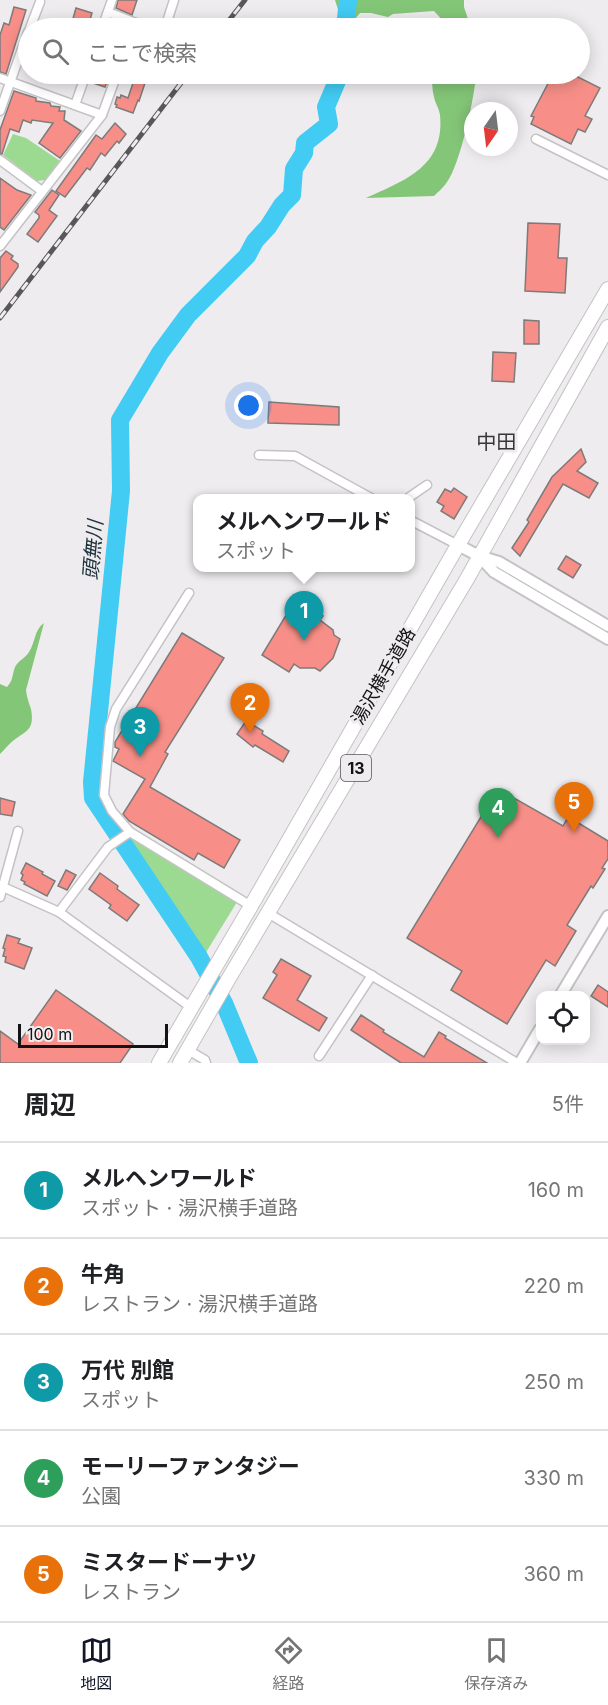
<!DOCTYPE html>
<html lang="ja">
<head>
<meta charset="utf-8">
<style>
  :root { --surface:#fff; --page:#f6f6f6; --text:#202124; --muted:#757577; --line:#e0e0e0; --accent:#111827 }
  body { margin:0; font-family:Inter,"Noto Sans JP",sans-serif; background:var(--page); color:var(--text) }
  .controls { position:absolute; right:18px; bottom:18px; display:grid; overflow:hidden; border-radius:12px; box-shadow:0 3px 15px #0003 }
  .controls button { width:54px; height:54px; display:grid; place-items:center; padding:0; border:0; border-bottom:2px solid var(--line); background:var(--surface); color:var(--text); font:30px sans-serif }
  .compass { position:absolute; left:464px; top:102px; width:54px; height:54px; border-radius:50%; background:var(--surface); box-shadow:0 3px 15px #0003; rotate:194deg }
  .scale { position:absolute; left:18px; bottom:15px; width:150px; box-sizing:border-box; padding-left:6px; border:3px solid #131214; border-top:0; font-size:16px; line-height:21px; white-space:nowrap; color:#131214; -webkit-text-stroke:4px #efecf0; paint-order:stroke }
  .you { position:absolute; left:249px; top:406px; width:21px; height:21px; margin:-15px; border:4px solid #fff; border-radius:50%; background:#1a73e8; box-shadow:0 0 0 9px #1a73e833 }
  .badge { display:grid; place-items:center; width:39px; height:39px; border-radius:50%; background:var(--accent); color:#fff; font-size:20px; font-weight:700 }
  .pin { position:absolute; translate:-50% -50px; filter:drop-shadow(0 2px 3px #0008) }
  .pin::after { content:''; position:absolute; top:32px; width:21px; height:18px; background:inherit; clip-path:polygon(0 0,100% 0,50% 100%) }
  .popup { position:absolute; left:193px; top:494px; width:222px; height:78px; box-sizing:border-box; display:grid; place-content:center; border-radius:12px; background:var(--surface); filter:drop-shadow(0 2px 4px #0005); font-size:20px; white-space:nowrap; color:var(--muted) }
  .popup b { font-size:22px; color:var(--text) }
  .popup::after { content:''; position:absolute; left:50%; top:100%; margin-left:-12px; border:12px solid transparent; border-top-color:var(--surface) }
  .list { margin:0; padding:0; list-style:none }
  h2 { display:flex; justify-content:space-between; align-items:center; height:78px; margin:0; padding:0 24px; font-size:26px }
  h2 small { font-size:20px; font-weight:400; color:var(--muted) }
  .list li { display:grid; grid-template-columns:39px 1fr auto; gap:18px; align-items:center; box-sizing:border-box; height:96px; padding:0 24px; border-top:2px solid var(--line) }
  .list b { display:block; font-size:22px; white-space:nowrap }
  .list p { margin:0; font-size:20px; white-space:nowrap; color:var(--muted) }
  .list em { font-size:20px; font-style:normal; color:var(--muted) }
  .icon { flex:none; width:33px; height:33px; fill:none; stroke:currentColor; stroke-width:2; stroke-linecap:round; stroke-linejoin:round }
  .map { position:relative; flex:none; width:608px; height:1063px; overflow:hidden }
  .search { position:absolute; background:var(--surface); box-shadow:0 3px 15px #0003; left:18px; right:18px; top:18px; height:66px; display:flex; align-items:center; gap:15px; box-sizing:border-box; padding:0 21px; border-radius:33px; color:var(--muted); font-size:22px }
  .sheet { height:558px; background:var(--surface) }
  nav { display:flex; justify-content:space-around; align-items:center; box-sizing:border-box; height:84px; border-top:2px solid var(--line); background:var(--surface); font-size:16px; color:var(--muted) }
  nav a { display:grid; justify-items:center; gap:3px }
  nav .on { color:var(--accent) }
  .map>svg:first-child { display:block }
  .green { fill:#9dda91 }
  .forest { fill:#84c678 }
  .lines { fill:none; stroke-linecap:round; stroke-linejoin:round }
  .river { stroke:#42cbf3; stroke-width:18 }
  .building { fill:#f78f88; stroke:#7e7a79; stroke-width:1.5 }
  .minor-casing { stroke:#c5c2c5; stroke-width:11 }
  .tertiary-casing { stroke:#c5c2c5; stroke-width:14 }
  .trunk-casing { stroke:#c5c2c5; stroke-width:16 }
  .minor { stroke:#fff; stroke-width:8 }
  .tertiary { stroke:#fff; stroke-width:10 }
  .trunk { stroke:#fff; stroke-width:14 }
  .rail-casing { stroke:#585759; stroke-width:5 }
  .rail { stroke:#efecf0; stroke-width:3; stroke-dasharray:9; stroke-linecap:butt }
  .labels { text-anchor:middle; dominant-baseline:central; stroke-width:6; stroke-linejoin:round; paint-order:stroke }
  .shield { fill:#efecf0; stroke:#555356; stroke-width:1.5 }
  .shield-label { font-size:16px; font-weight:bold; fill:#131214 }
  .street-label { font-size:18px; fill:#131214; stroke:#efecf0 }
  .neighbourhood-label { font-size:20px; fill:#383538; stroke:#efecf0 }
  .water-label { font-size:20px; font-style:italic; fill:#1d333b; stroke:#efecf0 }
</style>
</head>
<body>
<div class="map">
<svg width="608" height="1063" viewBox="0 0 608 1063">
  <rect width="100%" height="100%" fill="#efecf0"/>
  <g class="green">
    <path d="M 13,134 L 26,138 L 60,161 L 45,180 L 37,181 L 3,155 Z"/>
    <path d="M 132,838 L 237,902 L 205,954 L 129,842 Z"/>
  </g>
  <g class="forest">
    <path d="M 335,0 L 464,0 L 464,7 L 471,28 L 443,28 L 444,22 L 434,11 L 393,14 L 388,17 L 371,13 L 360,13 L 349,26 L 341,27 L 340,16 Z"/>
    <path d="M 432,74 L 476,74 C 475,96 460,165 447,182 C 444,187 438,192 434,196 L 366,198 C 406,180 445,166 440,115 C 439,108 435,103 434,97 C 432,90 432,81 432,74 Z"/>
    <path d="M 44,623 L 26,690 C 27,698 29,703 31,709 C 35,730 26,731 14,740 C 9,744 4,750 0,754 L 0,684 L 7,687 C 13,680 12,677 14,670 C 16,661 25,659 29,652 C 36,641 34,630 44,623 Z"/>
  </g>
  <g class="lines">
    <g class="river">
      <path d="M 345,28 L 348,0"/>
      <path d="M 249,1063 L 224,1003 L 199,957 L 93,798 L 92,782 L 121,491 L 120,420 L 160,353 L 188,315 L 247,256 L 255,241 L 268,227 L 282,205 L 292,195 L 294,169 L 304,153 L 305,143 L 329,124 L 326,107 L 340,74"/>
    </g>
  </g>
  <g class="building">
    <path d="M 118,0 L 137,0 L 132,15 L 116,8 Z"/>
    <path d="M 14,7 L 26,10 L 6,74 L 0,72 L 0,35 L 4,23 L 9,25 Z"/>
    <path d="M 76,8 L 92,13 L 88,27 L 72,22 Z"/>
    <path d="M 92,74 L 110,74 L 105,87 L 90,82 Z"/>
    <path d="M 136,74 L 148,74 L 139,101 L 138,100 L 133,113 L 116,107 L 117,105 L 115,104 L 117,97 L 120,98 L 121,95 L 128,98 Z"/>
    <path d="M 553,74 L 572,74 L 600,88 L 585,116 L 592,119 L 585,132 L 578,129 L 571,144 L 531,124 L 534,117 L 531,116 Z"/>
    <path d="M 14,91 L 36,98 L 36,101 L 50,103 L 51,106 L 60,107 L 59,111 L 65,111 L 64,120 L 81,131 L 60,158 L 39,143 L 53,123 L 32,120 L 31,123 L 23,120 L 19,132 L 10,129 L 2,154 L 0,154 L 0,130 Z"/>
    <path d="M 115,123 L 126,134 L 119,143 L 117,141 L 105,156 L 101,153 L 90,170 L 87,168 L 65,197 L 56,191 L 96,135 L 102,139 Z"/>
    <path d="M 0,178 L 17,190 L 31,195 L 4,230 L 0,227 Z"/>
    <path d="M 52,190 L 59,195 L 49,210 L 57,216 L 38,242 L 27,234 L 39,218 L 39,215 L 35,212 Z"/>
    <path d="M 528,223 L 560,224 L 558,258 L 567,258 L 565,293 L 525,291 Z"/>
    <path d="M 6,251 L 13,256 L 11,259 L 18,264 L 18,267 L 0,292 L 0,258 Z"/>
    <path d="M 524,320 L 539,321 L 539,344 L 524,344 Z"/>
    <path d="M 493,352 L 516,353 L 514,382 L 492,381 Z"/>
    <path d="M 269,402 L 339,407 L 339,425 L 268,423 Z"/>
    <path d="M 581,449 L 586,462 L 577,471 L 598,483 L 589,498 L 563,484 L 520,556 L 512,548 L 529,522 L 527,520 L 552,477 Z"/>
    <path d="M 454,488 L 467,497 L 454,519 L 441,511 L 444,506 L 437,502 L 445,489 L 451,492 Z"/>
    <path d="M 566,556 L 581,565 L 573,578 L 558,569 Z"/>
    <path d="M 291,607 L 312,608 L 323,616 L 320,620 L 333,630 L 334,635 L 340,639 L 333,658 L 320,671 L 315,668 L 300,668 L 294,664 L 289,672 L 262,655 Z"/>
    <path d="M 182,633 L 224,658 L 165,752 L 168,754 L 150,787 L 240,840 L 224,868 L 198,853 L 194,860 L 129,821 L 123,814 L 145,779 L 113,761 L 119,749 L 115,747 L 115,742 Z"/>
    <path d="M 246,721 L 263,731 L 262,734 L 289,751 L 283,762 L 255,745 L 253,747 L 237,734 Z"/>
    <path d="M 498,789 L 563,826 L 567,819 L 572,819 L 608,841 L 608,859 L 602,868 L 605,869 L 593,888 L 591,886 L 567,925 L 576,931 L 555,966 L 546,960 L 507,1024 L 451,990 L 462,971 L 407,938 Z"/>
    <path d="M 0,798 L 15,802 L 12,816 L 0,814 Z"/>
    <path d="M 26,863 L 43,872 L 42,874 L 55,881 L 47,896 L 24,884 L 25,882 L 21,880 L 23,875 L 21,873 Z"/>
    <path d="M 66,870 L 76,875 L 67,890 L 58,886 Z"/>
    <path d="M 100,873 L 118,886 L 117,889 L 139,905 L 127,921 L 109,908 L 111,905 L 89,889 Z"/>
    <path d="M 7,935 L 20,939 L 18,943 L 32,948 L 24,969 L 5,962 L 6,957 L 3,956 L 5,949 L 3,948 Z"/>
    <path d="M 281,959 L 311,976 L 297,1000 L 327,1018 L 319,1031 L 263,998 L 277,975 L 273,972 Z"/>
    <path d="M 598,985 L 608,992 L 608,1007 L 591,996 Z"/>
    <path d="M 56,990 L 133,1044 L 120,1063 L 0,1063 L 0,1031 L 18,1044 Z"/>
    <path d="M 361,1015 L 384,1030 L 383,1032 L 424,1057 L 439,1032 L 446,1036 L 445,1038 L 487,1063 L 401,1063 L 351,1030 Z"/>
  </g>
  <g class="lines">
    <defs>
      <g id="minor">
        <path d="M 108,12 L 136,23"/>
        <path d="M 30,28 L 40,2"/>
        <path d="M 102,28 L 112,0"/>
        <path d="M 134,28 L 136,23 L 151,28"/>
        <path d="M 165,28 L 174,0"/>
        <path d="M 0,78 L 102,115"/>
        <path d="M 75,105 L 86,74"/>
        <path d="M 0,111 L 28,32"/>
        <path d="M 536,139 L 608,175"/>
        <path d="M 0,160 L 42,191"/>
        <path d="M 0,246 L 102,115 L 117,74"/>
        <path d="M 259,455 L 295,456 L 371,498"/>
        <path d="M 408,498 L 427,485"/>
        <path d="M 410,520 L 458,545"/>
        <path d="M 130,832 L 112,811 L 104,795 L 110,727 L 116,709 L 189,593"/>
        <path d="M 3,887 L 59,912 L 192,1008"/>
        <path d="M 0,897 L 18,831"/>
        <path d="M 59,912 L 108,847 L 130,832 L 251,906"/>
        <path d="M 268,913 L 517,1063"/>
        <path d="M 188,1050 L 205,1060 L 206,1063"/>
        <path d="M 319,1056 L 372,975"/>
      </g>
      <g id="tertiary">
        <path d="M 458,545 L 479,556 L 499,562 L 608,626"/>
        <path d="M 480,557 L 494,572 L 608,639"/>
        <path d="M 560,996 L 608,916"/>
        <path d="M 520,1063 L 540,1029"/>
      </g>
      <g id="trunk">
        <path d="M 159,1063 L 251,906 L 458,545 L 608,289"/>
        <path d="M 180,1063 L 229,978 L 467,579 L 608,327"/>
      </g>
    </defs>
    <use href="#minor" class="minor-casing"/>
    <use href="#tertiary" class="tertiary-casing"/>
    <use href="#trunk" class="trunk-casing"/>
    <use href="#minor" class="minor"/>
    <use href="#tertiary" class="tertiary"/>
    <use href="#trunk" class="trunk"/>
    <defs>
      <g id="rail">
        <path d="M 223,28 L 245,0"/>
        <path d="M 0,318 L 188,74"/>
      </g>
    </defs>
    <use href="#rail" class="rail-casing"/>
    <use href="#rail" class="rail"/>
  </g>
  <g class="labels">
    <rect class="shield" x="341" y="755" width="30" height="26" rx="4.5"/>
    <g class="shield-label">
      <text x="356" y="768">13</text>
    </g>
    <g class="street-label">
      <text transform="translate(383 676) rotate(-60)">湯沢横手道路</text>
    </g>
    <g class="neighbourhood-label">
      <text x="496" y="442">中田</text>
    </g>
    <g class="water-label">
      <text transform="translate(93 550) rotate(-85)">頭無川</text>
    </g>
  </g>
</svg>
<div class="controls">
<button><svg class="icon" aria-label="locate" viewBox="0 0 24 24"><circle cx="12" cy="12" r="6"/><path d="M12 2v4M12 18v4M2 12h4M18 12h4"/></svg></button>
</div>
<svg class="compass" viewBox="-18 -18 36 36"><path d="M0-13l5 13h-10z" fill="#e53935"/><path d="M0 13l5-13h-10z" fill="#757577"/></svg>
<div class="scale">100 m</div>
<div class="you"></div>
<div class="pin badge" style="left:304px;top:641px;background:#0f9aa8">1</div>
<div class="popup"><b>メルヘンワールド</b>スポット</div>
<div class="pin badge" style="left:250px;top:733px;background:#e8710a">2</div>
<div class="pin badge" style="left:140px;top:757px;background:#0f9aa8">3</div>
<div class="pin badge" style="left:498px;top:838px;background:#2e9e5b">4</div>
<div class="pin badge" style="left:574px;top:832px;background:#e8710a">5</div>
<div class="search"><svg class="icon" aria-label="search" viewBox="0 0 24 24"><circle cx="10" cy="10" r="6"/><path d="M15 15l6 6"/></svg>ここで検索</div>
</div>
<section class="sheet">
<h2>周辺<small>5件</small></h2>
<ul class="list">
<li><span class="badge" style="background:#0f9aa8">1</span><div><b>メルヘンワールド</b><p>スポット · 湯沢横手道路</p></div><em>160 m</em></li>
<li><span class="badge" style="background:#e8710a">2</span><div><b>牛角</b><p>レストラン · 湯沢横手道路</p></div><em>220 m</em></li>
<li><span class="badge" style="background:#0f9aa8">3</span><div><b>万代 別館</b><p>スポット</p></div><em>250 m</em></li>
<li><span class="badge" style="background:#2e9e5b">4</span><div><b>モーリーファンタジー</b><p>公園</p></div><em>330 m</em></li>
<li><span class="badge" style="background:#e8710a">5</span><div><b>ミスタードーナツ</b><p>レストラン</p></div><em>360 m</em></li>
</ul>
</section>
<nav>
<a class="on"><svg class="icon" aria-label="map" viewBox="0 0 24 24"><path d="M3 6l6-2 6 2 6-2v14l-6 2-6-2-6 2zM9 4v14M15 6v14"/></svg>地図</a>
<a><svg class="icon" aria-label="directions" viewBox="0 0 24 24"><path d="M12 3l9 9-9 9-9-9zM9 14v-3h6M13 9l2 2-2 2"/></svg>経路</a>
<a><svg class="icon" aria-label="saved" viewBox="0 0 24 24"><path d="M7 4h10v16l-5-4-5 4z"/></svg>保存済み</a>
</nav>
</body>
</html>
